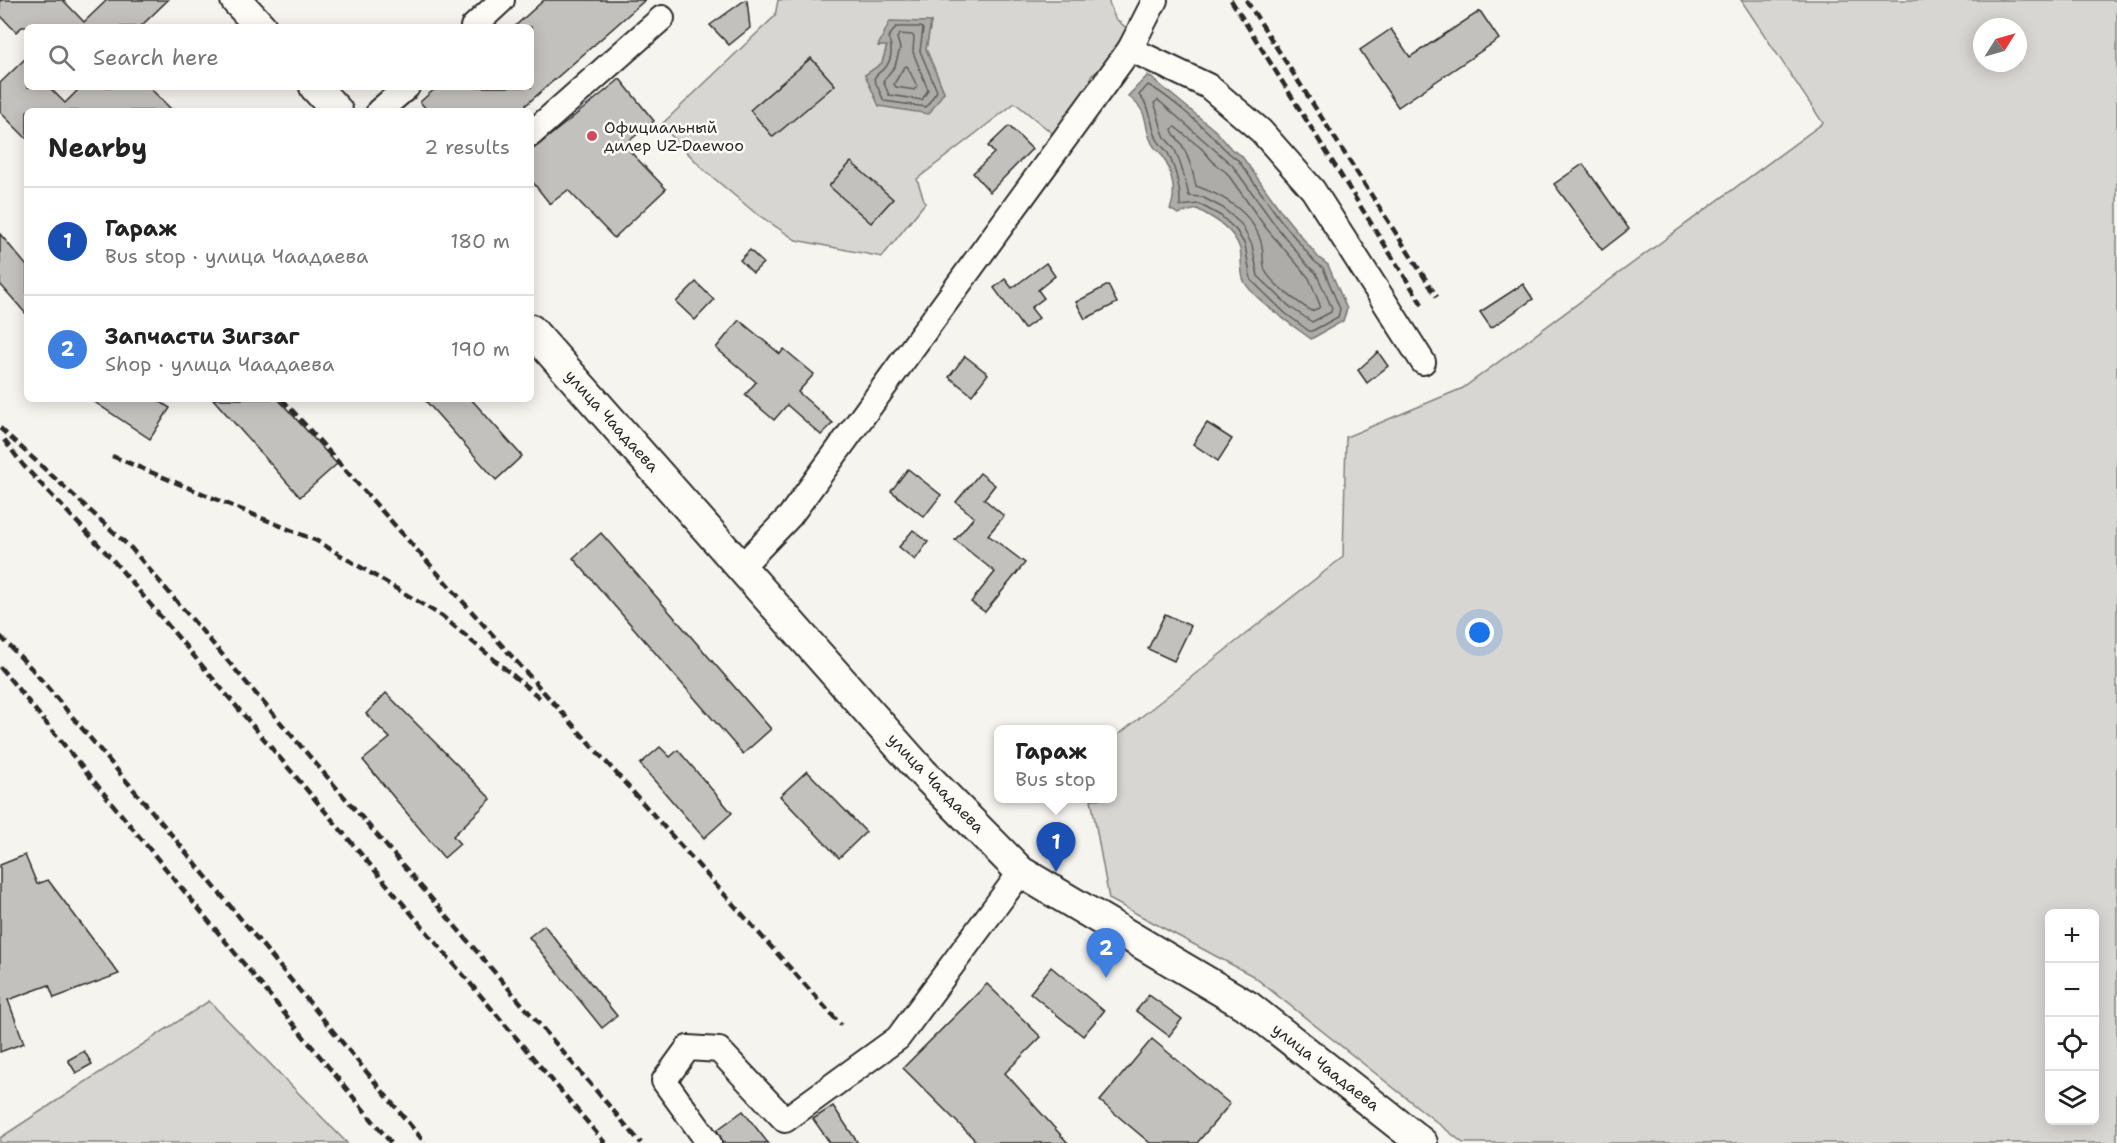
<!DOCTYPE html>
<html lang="en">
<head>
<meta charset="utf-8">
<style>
  :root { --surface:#fff; --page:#f2f2f2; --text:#222; --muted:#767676; --line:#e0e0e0; --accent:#db2777 }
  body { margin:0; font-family:"Shantell Sans",sans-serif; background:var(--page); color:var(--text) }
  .controls { position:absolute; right:18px; bottom:18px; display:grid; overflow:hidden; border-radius:9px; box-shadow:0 3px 15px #0003 }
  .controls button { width:54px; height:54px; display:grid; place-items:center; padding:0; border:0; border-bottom:2px solid var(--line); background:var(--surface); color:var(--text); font:30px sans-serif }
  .compass { position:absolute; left:1973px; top:18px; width:54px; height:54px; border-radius:50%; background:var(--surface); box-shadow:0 3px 15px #0003; rotate:53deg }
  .you { position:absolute; left:1480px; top:633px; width:21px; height:21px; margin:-15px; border:4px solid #fff; border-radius:50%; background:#1a73e8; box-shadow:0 0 0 9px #1a73e833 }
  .badge { display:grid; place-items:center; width:39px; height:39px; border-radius:50%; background:var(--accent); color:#fff; font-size:20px; font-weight:700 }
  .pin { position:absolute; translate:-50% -50px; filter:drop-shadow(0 2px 3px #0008) }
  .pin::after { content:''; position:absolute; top:32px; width:21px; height:18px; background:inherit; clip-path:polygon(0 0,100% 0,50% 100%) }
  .popup { position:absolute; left:994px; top:725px; width:123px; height:78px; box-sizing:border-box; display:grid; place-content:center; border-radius:9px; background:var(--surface); filter:drop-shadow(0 2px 4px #0005); font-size:20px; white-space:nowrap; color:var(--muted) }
  .popup b { font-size:22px; color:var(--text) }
  .popup::after { content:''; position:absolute; left:50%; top:100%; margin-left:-12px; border:12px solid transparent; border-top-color:var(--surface) }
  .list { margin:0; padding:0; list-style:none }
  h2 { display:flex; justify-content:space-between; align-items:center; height:78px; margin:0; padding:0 24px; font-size:26px }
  h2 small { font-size:20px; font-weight:400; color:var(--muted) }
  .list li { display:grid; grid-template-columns:39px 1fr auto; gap:18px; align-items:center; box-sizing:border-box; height:108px; padding:0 24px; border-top:2px solid var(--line) }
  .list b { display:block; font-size:22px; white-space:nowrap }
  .list p { margin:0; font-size:20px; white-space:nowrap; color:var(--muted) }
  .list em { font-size:20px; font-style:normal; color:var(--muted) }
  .icon { flex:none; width:33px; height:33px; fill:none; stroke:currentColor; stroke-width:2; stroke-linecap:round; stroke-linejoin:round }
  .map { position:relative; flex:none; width:2117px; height:1143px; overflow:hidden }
  .search { position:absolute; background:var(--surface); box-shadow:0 3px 15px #0003; left:24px; top:24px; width:510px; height:66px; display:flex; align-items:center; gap:15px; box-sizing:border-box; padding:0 21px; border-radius:9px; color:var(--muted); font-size:22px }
  .panel { position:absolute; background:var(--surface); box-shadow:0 3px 15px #0003; left:24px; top:108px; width:510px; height:294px; border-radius:9px }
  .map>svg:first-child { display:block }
  .green { fill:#d7d6d2; stroke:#81807e; stroke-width:1.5; fill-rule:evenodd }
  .water { fill:#adaca9; stroke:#797877; stroke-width:1.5 }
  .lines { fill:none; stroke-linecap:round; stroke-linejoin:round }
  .shore { stroke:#5f5f5d; stroke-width:1.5 }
  .building { fill:#c2c1be; stroke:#2b2b2b; stroke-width:1.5 }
  .minor-casing { stroke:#2b2b2b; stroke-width:28 }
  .major-casing { stroke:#2b2b2b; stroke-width:34 }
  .minor { stroke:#fdfcf7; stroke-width:24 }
  .major { stroke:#fdfcf7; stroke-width:30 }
  .rail { stroke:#2b2b2b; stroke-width:4.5; stroke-dasharray:9 4.5; stroke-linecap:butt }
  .poi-dot { fill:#d1495b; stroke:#fdfcf7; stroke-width:2 }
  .labels { text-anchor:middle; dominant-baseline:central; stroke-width:5; stroke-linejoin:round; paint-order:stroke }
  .poi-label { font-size:16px; fill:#2b2b2b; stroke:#fdfcf7; text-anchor:start }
  .street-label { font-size:16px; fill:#2b2b2b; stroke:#fdfcf7 }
</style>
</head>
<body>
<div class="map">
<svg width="2117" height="1143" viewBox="0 0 2117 1143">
  <rect width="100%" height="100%" fill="#f5f4ef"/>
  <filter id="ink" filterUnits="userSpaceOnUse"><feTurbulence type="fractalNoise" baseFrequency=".0167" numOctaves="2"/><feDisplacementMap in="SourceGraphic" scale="12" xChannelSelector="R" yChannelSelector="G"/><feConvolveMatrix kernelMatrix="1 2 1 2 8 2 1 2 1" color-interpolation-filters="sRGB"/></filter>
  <g filter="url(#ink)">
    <g class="green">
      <path d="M 778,0 L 1108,0 L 1115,18 L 1132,33 L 1116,58 L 1091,76 L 1091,93 L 1057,137 L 1015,103 L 917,179 L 925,203 L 882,257 L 796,240 L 754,212 L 703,169 L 661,125 L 775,16 ZM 931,22 L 926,49 L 944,92 L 865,75 L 882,63 L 887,45 L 878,46 Z"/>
      <path d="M 1741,0 L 2117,0 L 2117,1143 L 1463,1143 L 1253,976 L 1109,899 L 1091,799 L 1113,798 L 1113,739 L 1343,557 L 1346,437 L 1463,388 L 1823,123 ZM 1982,27 L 2018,27 L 2018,63 L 1982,63 ZM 2050,914 L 2094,914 L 2094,1120 L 2050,1120 Z"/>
      <path d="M 209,1001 L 347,1143 L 0,1143 L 0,1138 Z"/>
    </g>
    <g class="water">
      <path d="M 890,21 L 931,22 L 926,49 L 944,92 L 929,114 L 879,106 L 865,75 L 882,63 L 887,46 L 878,46 Z"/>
      <path d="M 1148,75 L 1217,132 L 1232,150 L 1241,155 L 1283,214 L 1318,257 L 1328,265 L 1347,309 L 1343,321 L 1311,339 C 1295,327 1252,298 1244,281 C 1240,272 1242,259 1240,249 C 1234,229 1214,218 1197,209 L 1178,214 L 1170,209 C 1177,193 1172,171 1162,155 C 1160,151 1155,149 1153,145 C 1141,125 1153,115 1128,96 Z"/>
    </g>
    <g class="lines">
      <g class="shore">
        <path d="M 896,27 L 921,27 L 923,29 L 920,51 L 937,91 L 926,107 L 884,101 L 874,79 C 876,74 880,72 885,68 C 892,60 893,47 888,38 Z"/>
        <path d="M 900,34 L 912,35 L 914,37 L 913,52 L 928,90 L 922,100 L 889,95 L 883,81 L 895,66 L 900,48 L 897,38 Z"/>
        <path d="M 907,66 L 917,86 L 915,90 L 896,87 L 894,84 L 904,67 Z"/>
        <path d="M 1148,85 C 1166,94 1199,123 1214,138 C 1222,146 1228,154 1238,160 L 1279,218 L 1314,261 L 1323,268 L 1340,309 L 1338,317 L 1312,331 L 1309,331 L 1285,313 L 1251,280 L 1245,245 L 1236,230 L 1221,216 L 1199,204 L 1180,206 C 1181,188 1176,171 1169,155 C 1166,149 1160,145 1157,139 C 1149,122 1154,112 1139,95 Z"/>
        <path d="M 1158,100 L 1232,165 L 1273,222 L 1308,266 L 1316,273 L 1332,308 L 1331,312 L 1312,322 L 1290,307 L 1258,276 L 1252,245 L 1241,224 L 1223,208 L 1202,197 L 1189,196 C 1185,180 1182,165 1175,150 C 1172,144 1166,141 1164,135 C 1159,124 1159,114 1154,103 Z"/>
        <path d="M 1175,127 L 1201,148 L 1216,165 L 1226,172 L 1266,228 L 1309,278 L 1320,305 L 1319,308 L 1311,311 C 1298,302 1271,284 1265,270 C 1262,262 1264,251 1261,242 C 1253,213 1223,195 1196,186 C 1193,172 1189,157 1182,145 C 1179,139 1173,136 1172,129 Z"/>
      </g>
    </g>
    <g class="building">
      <path d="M 0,0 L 63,0 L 84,22 L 107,0 L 168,0 L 140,27 L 22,27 L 16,32 L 0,15 Z"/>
      <path d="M 544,0 L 645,0 L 519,111 L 428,111 L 420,102 L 437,87 L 531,87 L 531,27 L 514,27 Z"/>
      <path d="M 745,0 L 747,0 L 750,28 L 729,45 L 710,25 Z"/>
      <path d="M 1480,11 L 1499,39 L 1398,107 L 1360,50 L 1391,29 L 1410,57 Z"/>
      <path d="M 27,57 L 27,87 L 49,87 L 65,103 L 81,87 L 149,87 L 173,111 L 27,111 L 27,139 L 0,112 L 0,83 Z"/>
      <path d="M 811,58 L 835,85 L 773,137 L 750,110 Z"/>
      <path d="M 620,79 L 654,121 L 624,145 L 666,189 L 614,238 L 568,190 L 550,204 L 531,180 L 531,151 Z"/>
      <path d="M 1009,126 L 1032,149 L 990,192 L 973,173 L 994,153 L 988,146 Z"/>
      <path d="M 851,162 L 893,199 L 871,223 L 829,186 Z"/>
      <path d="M 1583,164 L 1629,229 L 1602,250 L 1554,184 Z"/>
      <path d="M 0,234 L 27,266 L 27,315 L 0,284 Z"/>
      <path d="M 750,250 L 763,263 L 753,273 L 740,260 Z"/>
      <path d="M 1046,263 L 1055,276 L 1038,290 L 1044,298 L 1031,308 L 1039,318 L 1024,329 L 994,288 L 1005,279 L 1012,288 Z"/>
      <path d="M 696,282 L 714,300 L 695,320 L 676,302 Z"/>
      <path d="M 1523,284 L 1533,299 L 1491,328 L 1480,312 Z"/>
      <path d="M 1108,285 L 1117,303 L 1085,319 L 1076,302 Z"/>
      <path d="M 739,320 L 780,354 L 784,349 L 814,374 L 798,392 L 833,423 L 821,435 L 787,405 L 774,420 L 745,395 L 756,382 L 716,348 Z"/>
      <path d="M 1378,352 L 1388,366 L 1367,383 L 1358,370 Z"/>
      <path d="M 965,356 L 988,374 L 972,395 L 949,377 Z"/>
      <path d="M 90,399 L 156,399 L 170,408 L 150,439 Z"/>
      <path d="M 213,399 L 278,399 L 337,464 L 300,497 Z"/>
      <path d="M 424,399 L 471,399 L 522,456 L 496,480 Z"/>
      <path d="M 1207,423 L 1232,439 L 1218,461 L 1193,444 Z"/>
      <path d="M 908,469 L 941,495 L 924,517 L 891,491 Z"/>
      <path d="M 980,473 L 995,485 L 984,499 L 1004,516 L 988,535 L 1025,563 L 985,612 L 971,602 L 995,572 L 955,540 L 974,517 L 956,502 Z"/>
      <path d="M 913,530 L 928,542 L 915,560 L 899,547 Z"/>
      <path d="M 601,533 L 771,729 L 743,754 L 573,558 Z"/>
      <path d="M 1165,614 L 1191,626 L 1174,661 L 1148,649 Z"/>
      <path d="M 386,693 L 491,799 L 453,836 L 460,844 L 444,858 L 363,760 L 390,738 L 366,714 Z"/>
      <path d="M 660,747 L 670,757 L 678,750 L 732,813 L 704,838 L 640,764 Z"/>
      <path d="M 807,771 L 866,832 L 839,858 L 780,796 Z"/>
      <path d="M 25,855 L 37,884 L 48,880 L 119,974 L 54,998 L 49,985 L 8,1000 L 24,1043 L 0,1052 L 0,865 Z"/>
      <path d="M 544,925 L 617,1016 L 602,1028 L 529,937 Z"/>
      <path d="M 1051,967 L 1104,1011 L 1083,1036 L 1030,993 Z"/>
      <path d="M 987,984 L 1041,1037 L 1005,1073 L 1068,1143 L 978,1143 L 903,1068 Z"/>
      <path d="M 1149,995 L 1182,1019 L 1169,1036 L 1136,1011 Z"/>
      <path d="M 1152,1039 L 1230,1104 L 1197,1143 L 1150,1143 L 1100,1101 Z"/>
      <path d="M 84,1051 L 92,1064 L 76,1073 L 68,1060 Z"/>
      <path d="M 833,1106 L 858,1143 L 830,1143 L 813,1119 Z"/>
      <path d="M 743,1111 L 768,1143 L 723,1143 L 717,1130 Z"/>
    </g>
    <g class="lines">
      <defs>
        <g id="minor">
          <path d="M 473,27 L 502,0"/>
          <path d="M 1130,49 L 1208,86 L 1261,131 L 1313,190 L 1423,362"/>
          <path d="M 379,111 L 407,87"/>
          <path d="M 531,134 L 662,18"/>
          <path d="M 741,567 L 790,516 L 1130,49 L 1155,0"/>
          <path d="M 709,1143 L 664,1081 L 688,1048 L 719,1050 L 785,1120 L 898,1038 L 1021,872"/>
        </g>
        <g id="major">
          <path d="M 236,0 L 261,27"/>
          <path d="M 315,87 L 337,111"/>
          <path d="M 531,330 L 922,772 L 1021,872 L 1249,1007 L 1422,1143"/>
        </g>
      </defs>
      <use href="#minor" class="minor-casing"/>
      <use href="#major" class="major-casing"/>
      <use href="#minor" class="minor"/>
      <use href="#major" class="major"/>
      <g class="rail">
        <path d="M 1231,0 L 1423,306"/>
        <path d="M 1246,0 L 1437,297"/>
        <path d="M 282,399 L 841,1025"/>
        <path d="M 0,428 L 131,548 L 641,1143"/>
        <path d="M 4,440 L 23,465 L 112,559 L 605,1143"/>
        <path d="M 112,456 L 317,541 L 442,616 L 540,698"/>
        <path d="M 0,636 L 32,669 L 166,828 L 425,1143"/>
        <path d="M 0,667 L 391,1143"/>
      </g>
    </g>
  </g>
  <circle class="poi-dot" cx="592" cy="136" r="6"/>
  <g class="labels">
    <g class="poi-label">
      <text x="604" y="127">Официальный<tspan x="604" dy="18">дилер UZ-Daewoo</tspan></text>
    </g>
    <g class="street-label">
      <text transform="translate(612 421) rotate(48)">улица Чаадаева</text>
      <text transform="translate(936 783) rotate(46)">улица Чаадаева</text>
      <text transform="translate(1326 1067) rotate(38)">улица Чаадаева</text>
    </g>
  </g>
</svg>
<div class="controls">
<button>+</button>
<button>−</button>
<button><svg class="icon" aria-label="locate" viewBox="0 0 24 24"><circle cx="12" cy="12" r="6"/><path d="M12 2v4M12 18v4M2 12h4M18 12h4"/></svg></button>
<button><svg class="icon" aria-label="layers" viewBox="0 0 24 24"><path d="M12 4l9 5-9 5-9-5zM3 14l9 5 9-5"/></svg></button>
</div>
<svg class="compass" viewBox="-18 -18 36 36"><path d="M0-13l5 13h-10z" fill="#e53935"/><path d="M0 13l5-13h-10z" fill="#767676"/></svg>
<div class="you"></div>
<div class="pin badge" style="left:1056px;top:872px;background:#1a4fb4">1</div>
<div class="popup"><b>Гараж</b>Bus stop</div>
<div class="pin badge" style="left:1106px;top:978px;background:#3f7fe0">2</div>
<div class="search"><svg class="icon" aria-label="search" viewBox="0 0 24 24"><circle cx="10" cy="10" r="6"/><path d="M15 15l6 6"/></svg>Search here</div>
<section class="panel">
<h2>Nearby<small>2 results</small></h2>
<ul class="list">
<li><span class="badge" style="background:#1a4fb4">1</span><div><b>Гараж</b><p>Bus stop · улица Чаадаева</p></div><em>180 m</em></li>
<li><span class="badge" style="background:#3f7fe0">2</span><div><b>Запчасти Зигзаг</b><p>Shop · улица Чаадаева</p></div><em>190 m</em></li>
</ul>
</section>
</div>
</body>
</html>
